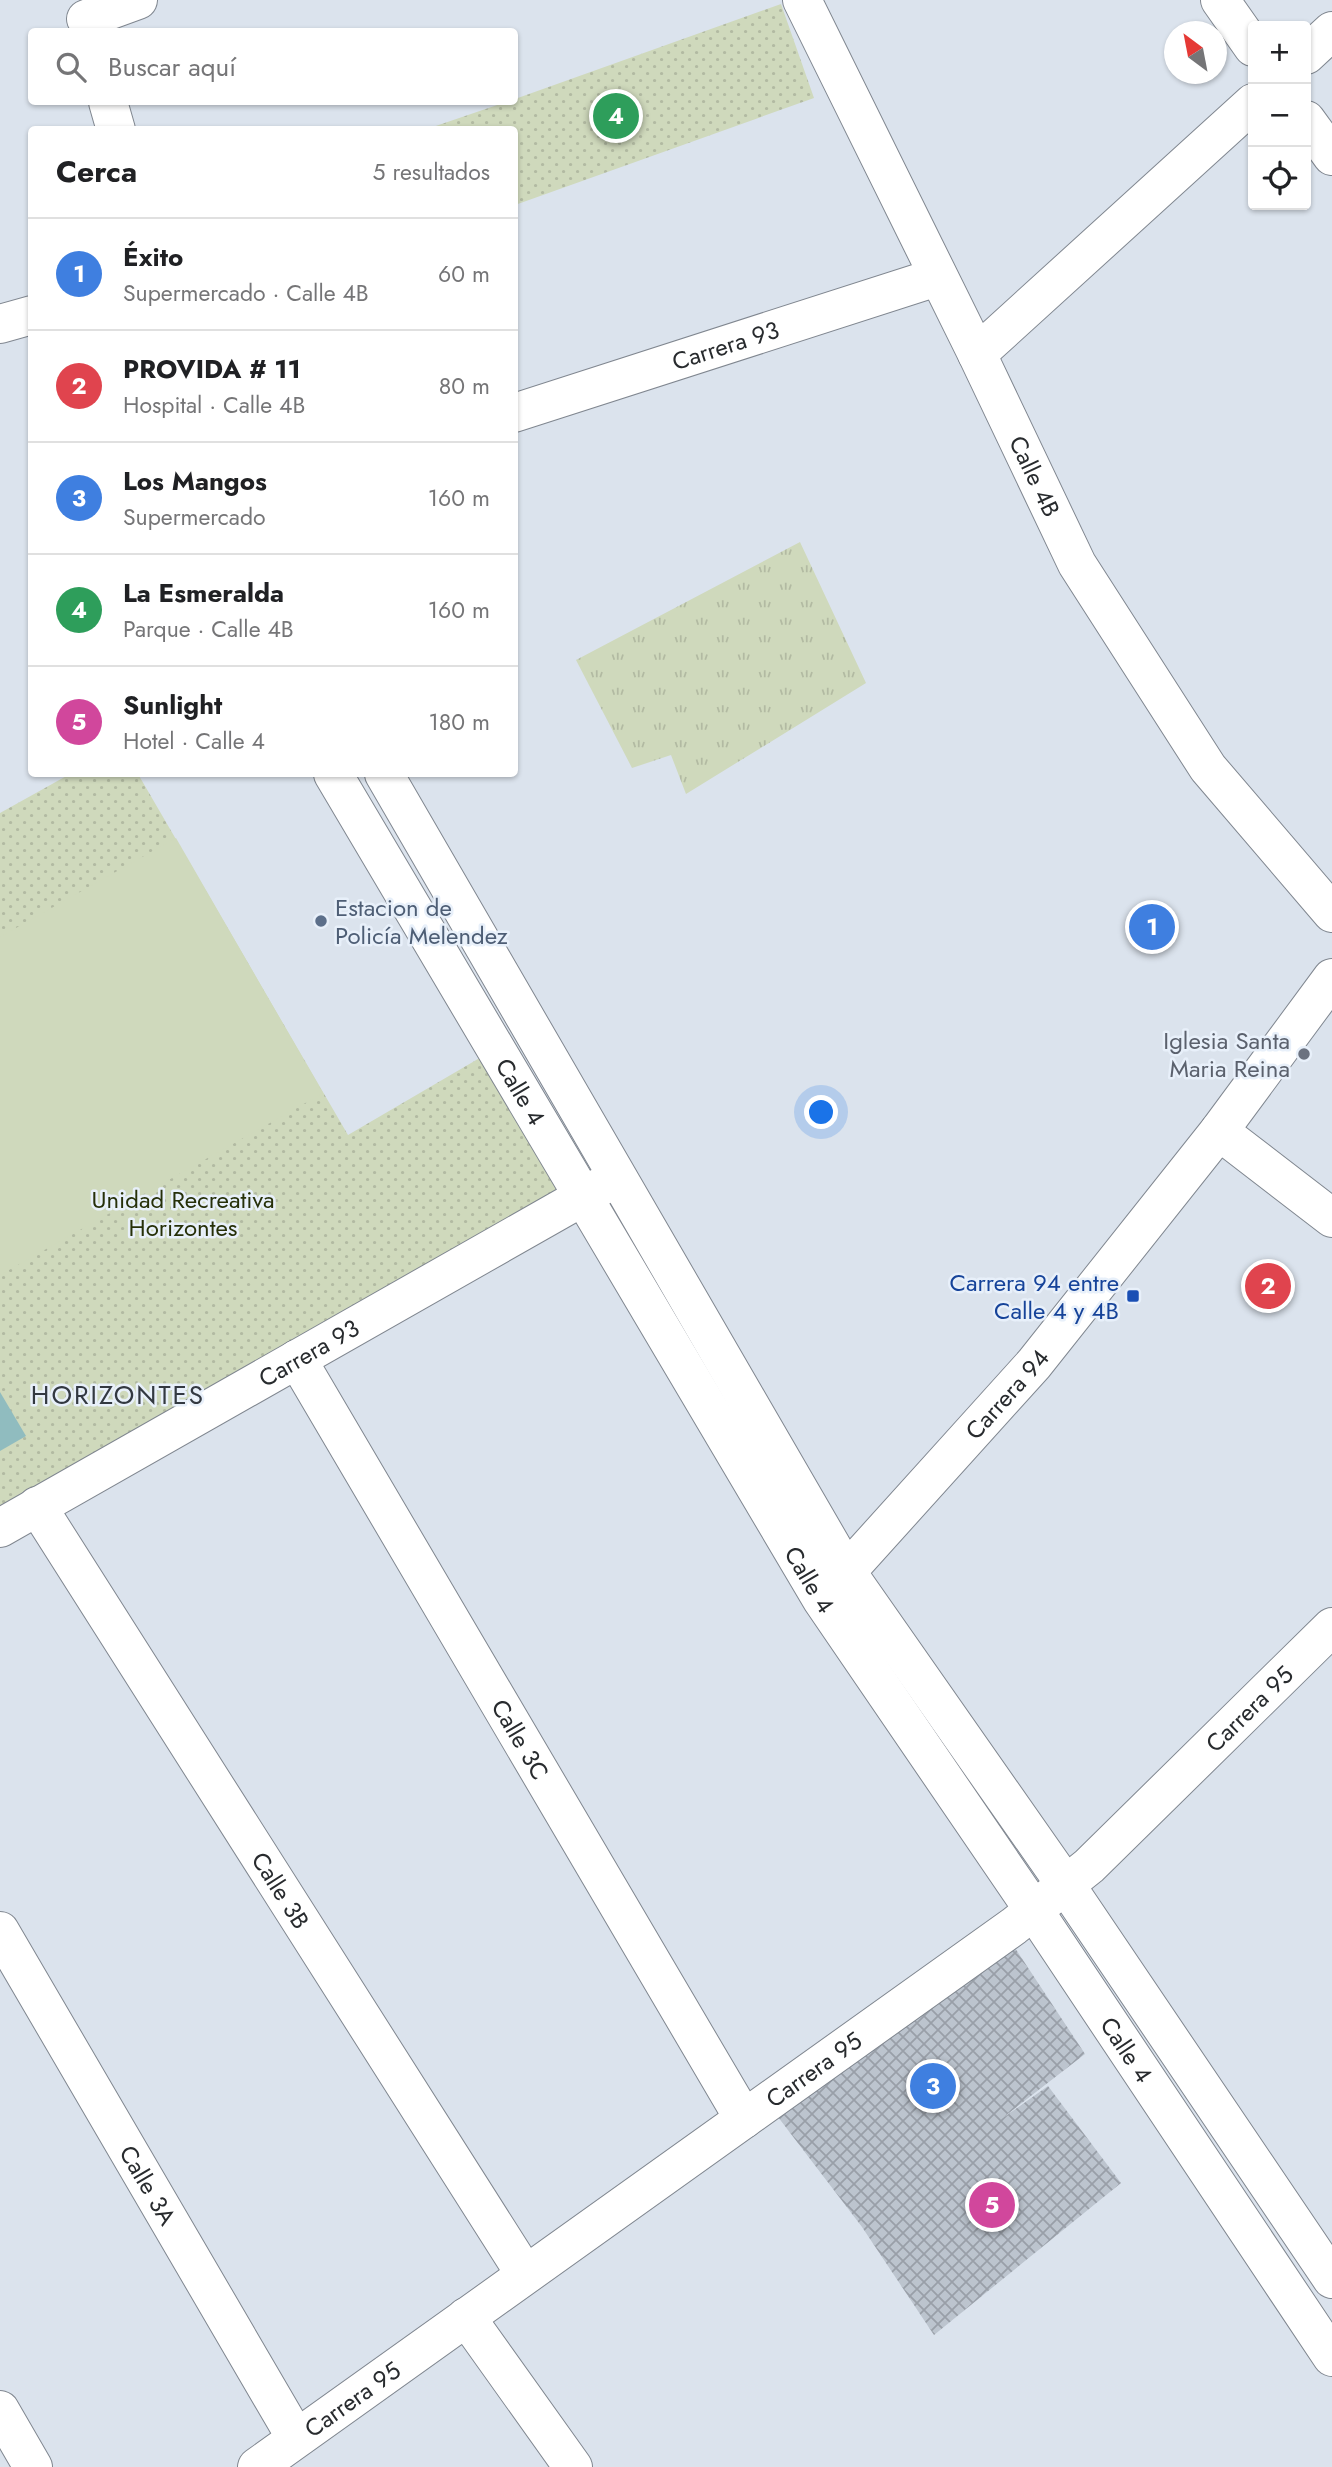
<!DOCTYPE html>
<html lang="es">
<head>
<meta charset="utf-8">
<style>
  :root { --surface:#fff; --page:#f6f6f6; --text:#202124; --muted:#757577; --line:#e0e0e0; --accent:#b45309 }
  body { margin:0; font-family:Jost,sans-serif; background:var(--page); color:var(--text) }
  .controls { position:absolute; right:21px; top:21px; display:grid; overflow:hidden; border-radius:7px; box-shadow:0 2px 5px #0004 }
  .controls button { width:63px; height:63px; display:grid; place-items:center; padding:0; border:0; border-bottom:2px solid var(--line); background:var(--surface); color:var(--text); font:35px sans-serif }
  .compass { position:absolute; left:1164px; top:21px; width:63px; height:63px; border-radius:50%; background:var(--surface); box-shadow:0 2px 5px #0004; rotate:328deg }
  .you { position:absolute; left:822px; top:1113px; width:24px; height:24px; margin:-18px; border:5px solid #fff; border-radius:50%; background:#1a73e8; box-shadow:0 0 0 10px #1a73e833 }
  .badge { display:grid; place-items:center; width:46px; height:46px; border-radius:50%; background:var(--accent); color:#fff; font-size:23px; font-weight:700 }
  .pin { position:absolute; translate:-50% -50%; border:4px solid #fff; box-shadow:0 2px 7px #0006 }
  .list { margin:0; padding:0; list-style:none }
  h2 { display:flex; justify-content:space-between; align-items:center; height:91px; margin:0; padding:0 28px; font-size:30px }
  h2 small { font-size:23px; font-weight:400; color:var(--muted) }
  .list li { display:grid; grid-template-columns:46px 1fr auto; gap:21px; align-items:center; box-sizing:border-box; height:112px; padding:0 28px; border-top:2px solid var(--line) }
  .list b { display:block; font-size:26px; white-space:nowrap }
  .list p { margin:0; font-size:23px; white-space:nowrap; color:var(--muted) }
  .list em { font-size:23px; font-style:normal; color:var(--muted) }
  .icon { flex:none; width:38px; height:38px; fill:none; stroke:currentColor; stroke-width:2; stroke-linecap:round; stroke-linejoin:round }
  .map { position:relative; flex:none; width:1332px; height:2467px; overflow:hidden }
  .search { position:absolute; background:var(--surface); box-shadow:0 2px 5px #0004; left:28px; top:28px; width:490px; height:77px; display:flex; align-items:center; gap:18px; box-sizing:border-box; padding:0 24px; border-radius:7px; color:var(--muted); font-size:26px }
  .panel { position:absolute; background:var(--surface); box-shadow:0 2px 5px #0004; left:28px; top:126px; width:490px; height:651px; border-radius:7px }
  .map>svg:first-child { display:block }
  .grass { fill:url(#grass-tufts) }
  .park { fill:url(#park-dots) }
  .garden { fill:#cfd9bc }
  .water { fill:#90bcbf }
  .building { fill:url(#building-cross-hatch) }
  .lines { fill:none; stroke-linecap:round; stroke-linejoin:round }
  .minor-casing { stroke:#808790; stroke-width:40 }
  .minor { stroke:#fff; stroke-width:38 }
  .service-dot { fill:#5c6f8a; stroke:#e8f0fa; stroke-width:2.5 }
  .worship-dot { fill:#6b7280; stroke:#e8f0fa; stroke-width:2.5 }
  .transit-dot { fill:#1a4fb4; stroke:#e8f0fa; stroke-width:2.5 }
  .labels { text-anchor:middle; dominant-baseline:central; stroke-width:5; stroke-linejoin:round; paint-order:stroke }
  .street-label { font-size:24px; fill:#282b2e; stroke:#e8f0fa }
  .service-label { font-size:24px; fill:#4e5e75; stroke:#e8f0fa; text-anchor:start }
  .worship-label { font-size:24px; fill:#5b616d; stroke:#e8f0fa; text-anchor:end }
  .park-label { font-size:24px; fill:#263009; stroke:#e8f0fa }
  .transit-label { font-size:24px; fill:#164399; stroke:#e8f0fa; text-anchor:end }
  .neighbourhood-label { font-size:26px; letter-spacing:2px; fill:#333941; stroke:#e8f0fa }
</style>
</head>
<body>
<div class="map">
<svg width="1332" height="2467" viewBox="0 0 1332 2467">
  <defs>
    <pattern id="grass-tufts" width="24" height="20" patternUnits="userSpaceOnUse" patternTransform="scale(1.75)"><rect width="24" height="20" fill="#cfd9bc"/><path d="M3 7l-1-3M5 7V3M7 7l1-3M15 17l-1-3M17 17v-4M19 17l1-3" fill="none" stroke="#b2baa2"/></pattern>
    <pattern id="park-dots" width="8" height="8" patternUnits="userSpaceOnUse" patternTransform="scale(1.75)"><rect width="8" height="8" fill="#cfd9bc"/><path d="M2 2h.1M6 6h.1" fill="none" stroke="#b2baa2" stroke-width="1.8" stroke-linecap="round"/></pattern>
    <pattern id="building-cross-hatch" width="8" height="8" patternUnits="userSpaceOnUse" patternTransform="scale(1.75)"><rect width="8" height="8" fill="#bcc4ce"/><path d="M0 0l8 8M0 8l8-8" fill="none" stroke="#999fa8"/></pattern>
  </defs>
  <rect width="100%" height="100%" fill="#dbe3ed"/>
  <path class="grass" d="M 800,542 L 866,683 L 686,794 L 671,755 L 632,768 L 576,660 Z"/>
  <g class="park">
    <path d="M 781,4 L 814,98 L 515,205 L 514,130 L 427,129 L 506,102 L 514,102 L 515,99 Z"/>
    <path d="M 70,774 L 138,774 L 348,1135 L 495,1049 L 584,1196 L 0,1528 L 0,813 Z"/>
  </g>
  <path class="garden" d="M 176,838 L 323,1093 L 0,1275 L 0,937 Z"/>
  <path class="water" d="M 0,1392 L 26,1436 L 0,1451 Z"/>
  <path class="building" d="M 1013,1945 L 1085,2054 L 1000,2120 L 1048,2086 L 1121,2183 L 934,2335 L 862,2227 L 778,2117 Z"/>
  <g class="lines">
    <defs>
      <g id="minor">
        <path id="s1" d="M 802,0 L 977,354 L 1077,564 L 1208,768 L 1332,913"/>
        <path d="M 1220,0 L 1253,47"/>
        <path d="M 86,19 L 138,0"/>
        <path d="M 1306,55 L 1332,31"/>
        <path d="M 108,102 L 116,130"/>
        <path d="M 1306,120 L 1332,156"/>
        <path d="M 0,324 L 32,315"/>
        <path d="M 977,354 L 1253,103"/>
        <path id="s2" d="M 514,413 L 937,277"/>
        <path id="s3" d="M 333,774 L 822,1600 L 1033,1909 L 1332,2357"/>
        <path d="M 384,774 L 846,1571 L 1065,1884 L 1332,2279"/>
        <path d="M 1219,1131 L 1332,1218"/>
        <path id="s4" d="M 297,1359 L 744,2119"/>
        <path id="s5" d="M 37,1506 L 525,2274"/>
        <path id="s6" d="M 0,1528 L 607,1183"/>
        <path id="s7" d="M 830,1590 L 1034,1364 L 1219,1131 L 1332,978"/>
        <path id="s8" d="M 0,1931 L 296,2438"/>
        <path d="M 466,2317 L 573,2467"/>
        <path d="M 0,2410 L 33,2467"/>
        <path id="s9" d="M 257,2467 L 1014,1926 L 1089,1866 L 1332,1627"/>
      </g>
    </defs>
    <use href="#minor" class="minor-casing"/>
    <use href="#minor" class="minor"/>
  </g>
  <circle class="service-dot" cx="321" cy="921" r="7"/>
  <circle class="worship-dot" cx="1304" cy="1054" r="7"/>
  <rect class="transit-dot" x="1126" y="1289" width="14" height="14" rx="3.5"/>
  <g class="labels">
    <g class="street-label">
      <text stroke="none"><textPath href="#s2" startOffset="222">Carrera 93</textPath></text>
      <text stroke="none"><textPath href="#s1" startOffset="530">Calle 4B</textPath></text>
      <text stroke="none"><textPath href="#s3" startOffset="369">Calle 4</textPath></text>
      <text stroke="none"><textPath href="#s6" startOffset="355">Carrera 93</textPath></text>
      <text stroke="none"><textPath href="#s7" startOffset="264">Carrera 94</textPath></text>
      <text stroke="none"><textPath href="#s3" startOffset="936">Calle 4</textPath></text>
      <text stroke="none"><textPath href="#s9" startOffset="1251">Carrera 95</textPath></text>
      <text stroke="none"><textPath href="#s4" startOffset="441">Calle 3C</textPath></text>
      <text stroke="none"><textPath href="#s5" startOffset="455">Calle 3B</textPath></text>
      <text stroke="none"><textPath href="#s3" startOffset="1503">Calle 4</textPath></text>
      <text stroke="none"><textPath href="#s9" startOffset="684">Carrera 95</textPath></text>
      <text stroke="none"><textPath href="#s8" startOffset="294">Calle 3A</textPath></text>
      <text stroke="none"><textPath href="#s9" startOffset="117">Carrera 95</textPath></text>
    </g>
    <g class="service-label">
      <text x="335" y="907">Estacion de<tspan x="335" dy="28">Policía Melendez</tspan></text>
    </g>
    <g class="worship-label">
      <text x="1290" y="1040">Iglesia Santa<tspan x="1290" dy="28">Maria Reina</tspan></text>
    </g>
    <g class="park-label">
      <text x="183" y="1199">Unidad Recreativa<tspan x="183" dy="28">Horizontes</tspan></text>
    </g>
    <g class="transit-label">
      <text x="1119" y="1282">Carrera 94 entre<tspan x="1119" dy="28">Calle 4 y 4B</tspan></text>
    </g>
    <g class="neighbourhood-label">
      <text x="118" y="1395">HORIZONTES</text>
    </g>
  </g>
</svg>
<div class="controls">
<button>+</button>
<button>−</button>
<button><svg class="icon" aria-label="locate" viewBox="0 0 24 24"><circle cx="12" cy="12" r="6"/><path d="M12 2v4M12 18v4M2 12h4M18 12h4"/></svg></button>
</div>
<svg class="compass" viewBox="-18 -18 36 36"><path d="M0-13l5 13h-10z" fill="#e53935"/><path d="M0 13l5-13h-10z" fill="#757577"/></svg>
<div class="you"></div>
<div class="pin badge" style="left:1152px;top:927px;background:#3f7fe0">1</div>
<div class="pin badge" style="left:1268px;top:1286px;background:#e0444e">2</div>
<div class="pin badge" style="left:933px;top:2086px;background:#3f7fe0">3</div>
<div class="pin badge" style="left:616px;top:116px;background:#2e9e5b">4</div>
<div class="pin badge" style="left:992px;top:2205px;background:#d1479c">5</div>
<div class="search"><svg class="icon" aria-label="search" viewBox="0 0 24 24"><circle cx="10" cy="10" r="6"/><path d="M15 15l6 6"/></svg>Buscar aquí</div>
<section class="panel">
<h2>Cerca<small>5 resultados</small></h2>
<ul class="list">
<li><span class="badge" style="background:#3f7fe0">1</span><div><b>Éxito</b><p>Supermercado · Calle 4B</p></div><em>60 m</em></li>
<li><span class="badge" style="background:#e0444e">2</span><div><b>PROVIDA # 11</b><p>Hospital · Calle 4B</p></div><em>80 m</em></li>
<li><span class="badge" style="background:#3f7fe0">3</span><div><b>Los Mangos</b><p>Supermercado</p></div><em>160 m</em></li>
<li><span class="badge" style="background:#2e9e5b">4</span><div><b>La Esmeralda</b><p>Parque · Calle 4B</p></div><em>160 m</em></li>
<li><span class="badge" style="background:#d1479c">5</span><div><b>Sunlight</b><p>Hotel · Calle 4</p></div><em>180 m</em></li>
</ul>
</section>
</div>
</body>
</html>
